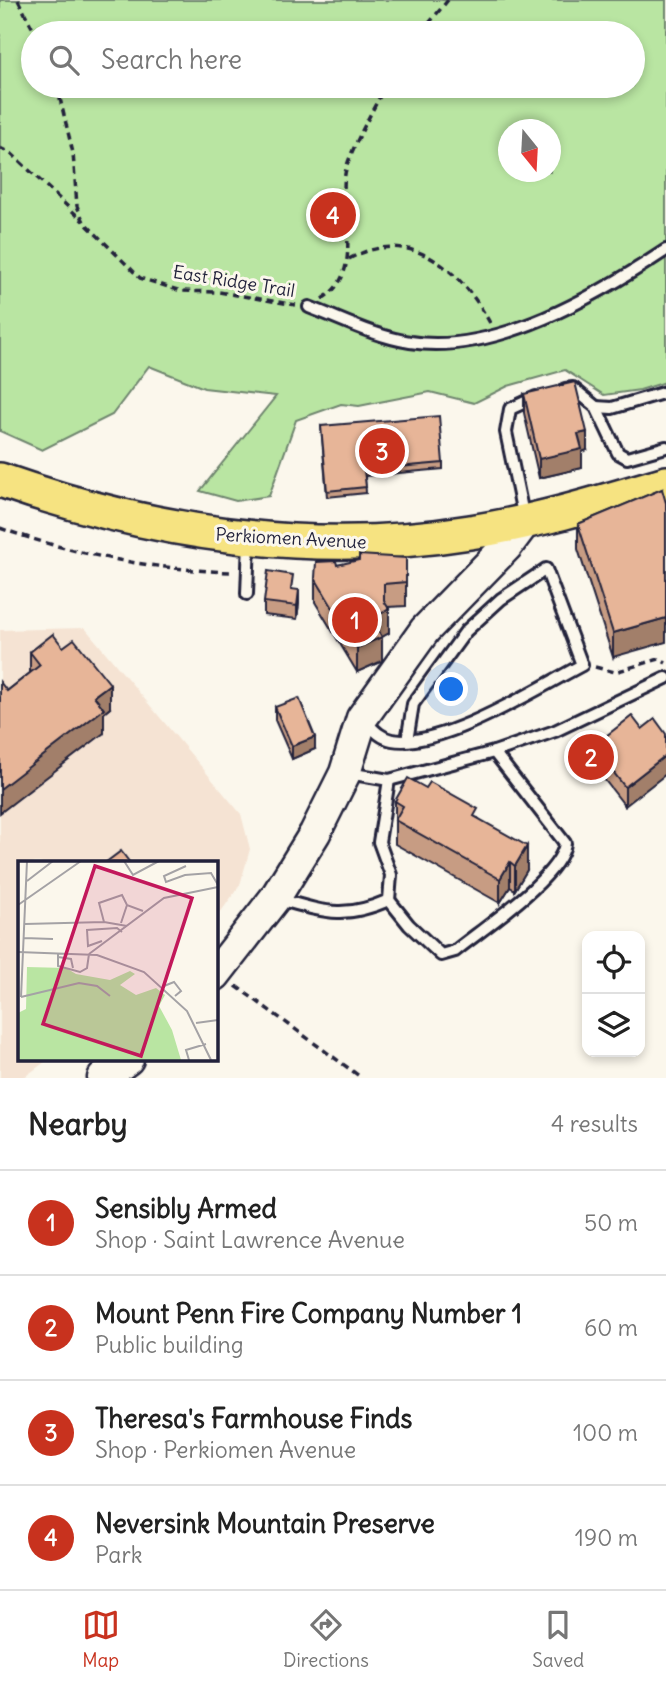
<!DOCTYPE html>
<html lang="en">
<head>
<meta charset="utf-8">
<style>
  :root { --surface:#fff; --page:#f2f2f2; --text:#222; --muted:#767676; --line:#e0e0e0; --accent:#c8321e }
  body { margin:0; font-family:Delius,sans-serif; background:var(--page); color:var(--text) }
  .controls { position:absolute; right:21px; bottom:21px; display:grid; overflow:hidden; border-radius:14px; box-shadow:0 4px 10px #0003 }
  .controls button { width:63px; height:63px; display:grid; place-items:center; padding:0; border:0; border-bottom:2px solid var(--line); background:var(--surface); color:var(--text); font:35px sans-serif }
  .compass { position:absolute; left:498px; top:119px; width:63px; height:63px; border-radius:50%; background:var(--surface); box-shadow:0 4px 10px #0003; rotate:162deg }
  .you { position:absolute; left:452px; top:690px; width:24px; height:24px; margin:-18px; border:5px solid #fff; border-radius:50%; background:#1a73e8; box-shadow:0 0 0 10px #1a73e833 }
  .badge { display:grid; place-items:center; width:46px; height:46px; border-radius:50%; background:var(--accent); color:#fff; font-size:23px; font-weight:700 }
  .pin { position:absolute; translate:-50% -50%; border:4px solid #fff; box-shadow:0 2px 7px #0006 }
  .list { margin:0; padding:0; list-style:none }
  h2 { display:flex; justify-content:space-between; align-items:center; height:91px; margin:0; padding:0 28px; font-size:30px }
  h2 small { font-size:23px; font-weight:400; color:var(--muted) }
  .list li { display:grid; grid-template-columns:46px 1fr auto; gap:21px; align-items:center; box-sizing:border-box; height:105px; padding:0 28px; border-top:2px solid var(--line) }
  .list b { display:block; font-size:26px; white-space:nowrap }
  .list p { margin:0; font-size:23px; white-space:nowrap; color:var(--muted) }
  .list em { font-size:23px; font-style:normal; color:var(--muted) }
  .icon { flex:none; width:38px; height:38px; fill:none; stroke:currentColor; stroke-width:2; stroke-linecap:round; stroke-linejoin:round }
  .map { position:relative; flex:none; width:666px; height:1078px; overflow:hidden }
  .search { position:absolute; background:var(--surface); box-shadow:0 4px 10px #0003; left:21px; right:21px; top:21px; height:77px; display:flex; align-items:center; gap:18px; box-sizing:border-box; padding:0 24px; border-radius:38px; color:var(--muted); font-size:26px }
  .sheet { height:511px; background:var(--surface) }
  nav { display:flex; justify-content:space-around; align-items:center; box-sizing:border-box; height:98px; border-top:2px solid var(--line); background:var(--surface); font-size:19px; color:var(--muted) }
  nav a { display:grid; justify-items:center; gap:4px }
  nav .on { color:var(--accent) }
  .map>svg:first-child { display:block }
  .built { fill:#f5e3d3 }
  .green { fill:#b9e5a2; stroke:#6e846e; stroke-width:2; fill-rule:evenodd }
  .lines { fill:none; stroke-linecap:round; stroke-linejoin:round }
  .service-casing { stroke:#22223b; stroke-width:16 }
  .secondary-casing { stroke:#22223b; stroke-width:35 }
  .primary-casing { stroke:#22223b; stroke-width:38 }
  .path { stroke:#22223b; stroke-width:3.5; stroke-dasharray:7 5; stroke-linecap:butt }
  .service { stroke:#fbf7ec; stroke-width:10 }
  .secondary { stroke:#fbf7ec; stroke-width:30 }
  .primary { stroke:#f6e381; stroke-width:33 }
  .wall { fill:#c79c83; stroke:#22223b; stroke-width:2 }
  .shaded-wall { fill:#a27f6a; stroke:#22223b; stroke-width:2 }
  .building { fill:#e7b598; stroke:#22223b; stroke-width:2 }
  .labels { text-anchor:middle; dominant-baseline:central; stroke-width:6; stroke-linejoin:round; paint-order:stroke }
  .street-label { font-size:18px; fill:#22223b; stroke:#fbf7ec }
  .inset-road { fill:none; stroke:#a4a2a5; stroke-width:2 }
  .view { fill:#c2185b; fill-opacity:0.15; stroke:#c2185b; stroke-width:3.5 }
  .inset-edge { fill:none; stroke:#22223b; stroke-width:3.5 }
</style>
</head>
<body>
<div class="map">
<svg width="666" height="1078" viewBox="0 0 666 1078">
  <rect width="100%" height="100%" fill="#fbf7ec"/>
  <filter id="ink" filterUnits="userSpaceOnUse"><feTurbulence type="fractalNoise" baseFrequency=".0143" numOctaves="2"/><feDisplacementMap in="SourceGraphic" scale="14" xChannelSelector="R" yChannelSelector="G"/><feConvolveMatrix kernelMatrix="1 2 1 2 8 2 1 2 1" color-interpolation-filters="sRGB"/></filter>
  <g filter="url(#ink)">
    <path class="built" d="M 85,628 L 241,814 L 250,849 L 240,885 L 215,920 L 215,863 L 19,863 L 19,1059 L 49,1059 L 23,1078 L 0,1078 L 0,630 Z"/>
    <path class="green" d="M 0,0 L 666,0 L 666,382 L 640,390 L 604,395 L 565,370 L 508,386 L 474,403 L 430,392 L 359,406 L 341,404 L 296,420 L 269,496 L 236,501 L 200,491 L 276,396 L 204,388 L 149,366 L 112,415 L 42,450 L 0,431 ZM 33,33 L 633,33 L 633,86 L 33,86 ZM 508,130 L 550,130 L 550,172 L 508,172 Z"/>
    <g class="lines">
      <defs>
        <g id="service">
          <path d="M 309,307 C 341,319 376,337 410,342 C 495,356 598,295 666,250"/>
          <path d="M 565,389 L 573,388 L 596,407 L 618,453 L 627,458 L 666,447"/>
          <path d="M 596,407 L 612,408 L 666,392"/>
          <path d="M 524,519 L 506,432 L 510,409 L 536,397"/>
          <path d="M 247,594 L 249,541"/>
          <path d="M 366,722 C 374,730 381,738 392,740 C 441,749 538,688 582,665 L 546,569 L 501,599 L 466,631 L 413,704 L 407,741"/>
          <path d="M 348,773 L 389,780 L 494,752 L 555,731 L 666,678"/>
          <path d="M 278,899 C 325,912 343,920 389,900 L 391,875 L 379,842 L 389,780"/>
          <path d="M 389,900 L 409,925 L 441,955 L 455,951 C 482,929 562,876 565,843 L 494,752"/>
        </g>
        <g id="secondary">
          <path d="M 215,975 L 275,898 L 315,833 L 345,773 L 362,718 L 425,630 L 507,546 L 525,522"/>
          <path d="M 103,1078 L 128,1059"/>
        </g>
        <path id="primary" d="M 0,480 C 152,533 310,558 470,532 C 537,522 602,502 666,483"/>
      </defs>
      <use href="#service" class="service-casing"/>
      <use href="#secondary" class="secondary-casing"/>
      <use href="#primary" class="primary-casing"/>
      <g class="path">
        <path d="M 18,0 L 35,33"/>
        <path d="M 421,33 L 448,0"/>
        <path d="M 57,86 L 73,153 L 77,206 L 84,222 L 140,278 L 181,291 L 219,292 L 296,305"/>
        <path d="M 0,148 L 12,154 L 83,221"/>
        <path d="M 349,259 C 410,225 461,270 490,323"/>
        <path d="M 322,299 C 366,272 339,216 345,174 C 348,153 375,107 385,86"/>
        <path d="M 0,528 C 75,555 155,570 234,572"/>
        <path d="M 595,667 L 615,672 L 659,659 L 666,663"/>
        <path d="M 236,986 L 362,1078"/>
      </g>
      <use href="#service" class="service"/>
      <use href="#secondary" class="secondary"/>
      <use href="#primary" class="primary"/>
    </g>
    <g class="wall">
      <path d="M 524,394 L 587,450 L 582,452 L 582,468 L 539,478 L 524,413 Z"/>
      <path d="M 321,426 L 443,463 L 443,469 L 365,476 L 366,493 L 327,497 Z"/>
      <path d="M 662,489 L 613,657 L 578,549 L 578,524 Z"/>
      <path d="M 406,558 L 406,606 L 388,607 L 389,633 L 382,637 L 382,661 L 357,672 L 315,602 L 315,578 L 337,565 Z"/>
      <path d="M 292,589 L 299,603 L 297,619 L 264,615 L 264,602 Z"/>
      <path d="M 30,652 L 110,708 L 104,713 L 104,733 L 7,691 L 30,673 Z"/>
      <path d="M 275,707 L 315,749 L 292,759 L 275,720 Z"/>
      <path d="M 642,729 L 625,806 L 593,765 L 593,746 Z"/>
      <path d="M 395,801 L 478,818 L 527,870 L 515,890 L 510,887 L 500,903 L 395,844 Z"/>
    </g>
    <g class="shaded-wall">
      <path d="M 587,432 L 587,450 L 582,452 L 582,468 L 539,478 L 539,459 L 578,434 Z"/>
      <path d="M 299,590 L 299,603 L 297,619 L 297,606 Z"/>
      <path d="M 389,609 L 389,633 L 382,637 L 382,661 L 357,672 L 357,648 L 372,619 Z"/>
      <path d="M 666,618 L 666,642 L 613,657 L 613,633 Z"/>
      <path d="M 110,684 L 110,708 L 104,713 L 104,733 L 0,813 L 0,789 L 94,696 Z"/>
      <path d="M 315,737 L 315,749 L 292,759 L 292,746 Z"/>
      <path d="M 666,755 L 666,774 L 625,806 L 625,787 Z"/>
      <path d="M 527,846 L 527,870 L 515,890 L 515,866 Z"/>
      <path d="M 510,862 L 510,887 L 500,903 L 500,879 Z"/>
    </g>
    <g class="building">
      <path d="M 575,382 L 587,432 L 578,434 L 582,449 L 539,459 L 524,394 Z"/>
      <path d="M 439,416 L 443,463 L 364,470 L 366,487 L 327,491 L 321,426 Z"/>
      <path d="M 662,489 L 666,503 L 666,618 L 613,633 L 578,524 Z"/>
      <path d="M 359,555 L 406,558 L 406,582 L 384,584 L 384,601 L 389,609 L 372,619 L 382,637 L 357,648 L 315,578 L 316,562 L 336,561 L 337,565 L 359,560 Z"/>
      <path d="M 268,571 L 293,575 L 291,589 L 299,590 L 297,606 L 264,602 Z"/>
      <path d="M 53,634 L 63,647 L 74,639 L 110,684 L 94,696 L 104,709 L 0,789 L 0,682 L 7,691 L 40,665 L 30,652 Z"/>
      <path d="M 299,698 L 315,737 L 292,746 L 275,707 Z"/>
      <path d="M 632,716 L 642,729 L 655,719 L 666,734 L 666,755 L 625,787 L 593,746 Z"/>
      <path d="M 408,778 L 426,788 L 430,782 L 478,809 L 474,816 L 527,846 L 515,866 L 510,862 L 500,879 L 395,820 L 403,806 L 395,801 Z"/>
      <path d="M 121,851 L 130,863 L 105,863 Z"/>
    </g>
  </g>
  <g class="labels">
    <g class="street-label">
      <text transform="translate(234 281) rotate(9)">East Ridge Trail</text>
      <text transform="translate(291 538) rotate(3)">Perkiomen Avenue</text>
    </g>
  </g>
  <g transform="translate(18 861)">
    <rect width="200" height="200" fill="#fbf7ec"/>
    <path d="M 9,106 L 48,107 L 58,113 L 92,119 L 112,110 L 117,113 L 102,124 L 118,134 L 138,127 L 147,134 L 141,145 L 154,169 L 163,199 L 0,199 L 0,152 L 8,148 Z" fill="#b9e5a2"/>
    <path class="inset-road" d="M 106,0 L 115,14 L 141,0M 168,5 L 146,15 L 148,21 L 167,14 L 193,12 L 200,24M 9,20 L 35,0M 0,44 L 63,0M 86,61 L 81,42 L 104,34 L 109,44M 103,62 L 109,44 L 125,50M 7,63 L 86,61 L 109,65M 6,77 L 35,78M 84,80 L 70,85 L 69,69 L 99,67 L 104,71M 0,91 L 79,94 L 126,111 L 169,150 L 193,199M 40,92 L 40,105 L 62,111 L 69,107 L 71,93M 71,93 L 146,37 L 200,26M 40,96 L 53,98 L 55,107M 146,125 L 156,121 L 163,130 L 157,135M 3,136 L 9,0M 3,136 L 61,122 L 79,125 L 92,135M 178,162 L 200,159M 171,199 L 168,189 L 188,183"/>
    <path class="view" d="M 77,5 L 174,37 L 123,195 L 25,163 Z"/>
    <rect width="200" height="200" class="inset-edge"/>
  </g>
</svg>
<div class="controls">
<button><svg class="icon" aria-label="locate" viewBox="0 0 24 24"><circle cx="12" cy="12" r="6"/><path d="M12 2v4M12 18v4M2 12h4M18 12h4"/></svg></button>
<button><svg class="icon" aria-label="layers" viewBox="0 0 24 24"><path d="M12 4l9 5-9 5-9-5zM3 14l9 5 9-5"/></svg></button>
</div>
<svg class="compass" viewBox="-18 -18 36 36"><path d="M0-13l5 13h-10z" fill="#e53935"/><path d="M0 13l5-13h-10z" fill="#767676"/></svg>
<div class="you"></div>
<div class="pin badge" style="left:355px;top:620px">1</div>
<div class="pin badge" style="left:591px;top:757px">2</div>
<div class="pin badge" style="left:382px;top:451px">3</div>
<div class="pin badge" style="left:333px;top:215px">4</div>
<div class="search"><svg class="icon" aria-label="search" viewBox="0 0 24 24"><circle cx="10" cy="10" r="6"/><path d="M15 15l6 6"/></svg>Search here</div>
</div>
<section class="sheet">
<h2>Nearby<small>4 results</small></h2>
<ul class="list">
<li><span class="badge">1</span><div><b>Sensibly Armed</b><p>Shop · Saint Lawrence Avenue</p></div><em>50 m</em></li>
<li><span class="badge">2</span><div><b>Mount Penn Fire Company Number 1</b><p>Public building</p></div><em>60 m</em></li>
<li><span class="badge">3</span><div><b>Theresa's Farmhouse Finds</b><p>Shop · Perkiomen Avenue</p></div><em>100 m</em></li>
<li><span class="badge">4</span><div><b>Neversink Mountain Preserve</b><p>Park</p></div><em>190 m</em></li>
</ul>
</section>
<nav>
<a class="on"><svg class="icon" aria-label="map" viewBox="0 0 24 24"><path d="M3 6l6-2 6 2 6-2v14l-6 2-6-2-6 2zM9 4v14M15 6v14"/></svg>Map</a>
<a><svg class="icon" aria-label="directions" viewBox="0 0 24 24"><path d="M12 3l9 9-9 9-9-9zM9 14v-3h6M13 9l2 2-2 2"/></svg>Directions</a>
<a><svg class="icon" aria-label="saved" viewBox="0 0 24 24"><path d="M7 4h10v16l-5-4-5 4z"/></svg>Saved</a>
</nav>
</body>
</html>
